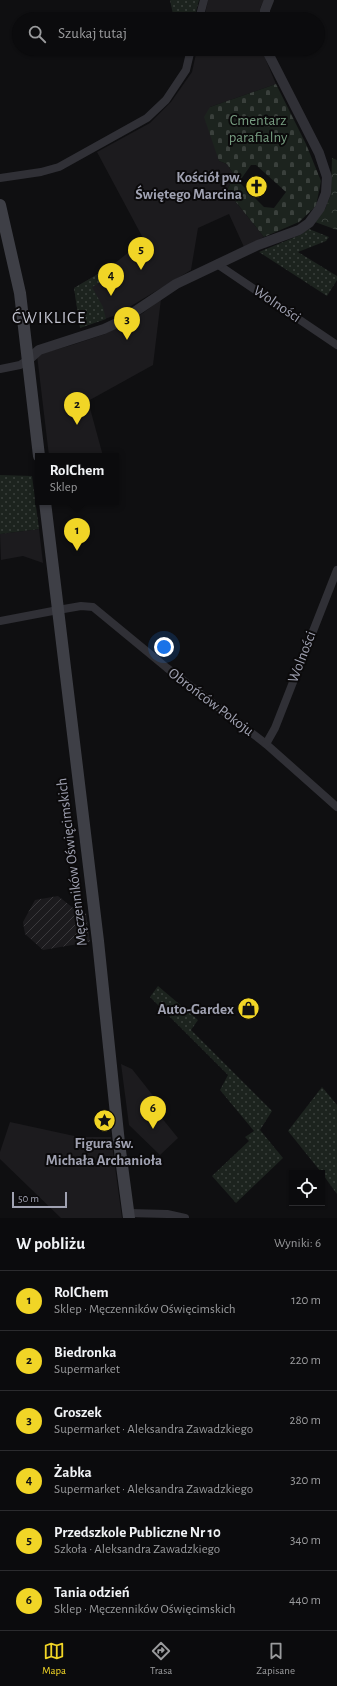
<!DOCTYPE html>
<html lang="pl">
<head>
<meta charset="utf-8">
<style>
  :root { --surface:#0b0b0d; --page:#19191b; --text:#f1f3f6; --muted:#9a9b9d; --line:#2b2b2e; --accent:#f1d526 }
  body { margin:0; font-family:"Alegreya Sans",sans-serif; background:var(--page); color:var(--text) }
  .controls { position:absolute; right:12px; bottom:12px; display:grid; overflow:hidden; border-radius:0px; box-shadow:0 1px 3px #0004 }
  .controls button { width:36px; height:36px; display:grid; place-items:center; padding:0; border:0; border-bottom:1px solid var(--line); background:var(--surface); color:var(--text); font:20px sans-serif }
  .scale { position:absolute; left:12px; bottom:10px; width:55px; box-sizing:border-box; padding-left:4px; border:2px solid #a0a2b2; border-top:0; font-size:11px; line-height:14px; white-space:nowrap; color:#a0a2b2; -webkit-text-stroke:3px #0b0a0b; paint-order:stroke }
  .you { position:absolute; left:164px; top:647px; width:14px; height:14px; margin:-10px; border:3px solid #fff; border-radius:50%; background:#1a73e8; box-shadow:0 0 0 6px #1a73e833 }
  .badge { display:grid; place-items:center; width:26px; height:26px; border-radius:50%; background:var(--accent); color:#111; font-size:13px; font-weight:700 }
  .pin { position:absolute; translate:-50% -33px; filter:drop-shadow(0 1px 2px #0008) }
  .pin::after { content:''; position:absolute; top:21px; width:14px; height:12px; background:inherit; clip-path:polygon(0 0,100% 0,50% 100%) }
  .popup { position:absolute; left:35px; top:453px; width:84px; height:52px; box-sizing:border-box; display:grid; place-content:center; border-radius:0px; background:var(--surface); filter:drop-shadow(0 1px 3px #0005); font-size:13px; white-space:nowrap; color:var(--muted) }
  .popup b { font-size:15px; color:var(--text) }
  .popup::after { content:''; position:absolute; left:50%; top:100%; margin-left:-8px; border:8px solid transparent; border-top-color:var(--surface) }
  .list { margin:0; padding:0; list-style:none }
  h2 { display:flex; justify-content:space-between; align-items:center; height:52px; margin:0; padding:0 16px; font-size:17px }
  h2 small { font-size:13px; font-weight:400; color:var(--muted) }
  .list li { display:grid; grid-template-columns:26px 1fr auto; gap:12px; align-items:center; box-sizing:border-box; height:60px; padding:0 16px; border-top:1px solid var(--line) }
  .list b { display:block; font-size:15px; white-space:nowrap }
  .list p { margin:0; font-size:13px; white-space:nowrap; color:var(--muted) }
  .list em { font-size:13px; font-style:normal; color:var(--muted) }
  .icon { flex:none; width:22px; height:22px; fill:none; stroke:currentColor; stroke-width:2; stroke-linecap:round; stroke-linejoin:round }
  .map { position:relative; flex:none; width:337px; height:1218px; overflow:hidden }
  .search { position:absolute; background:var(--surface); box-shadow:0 1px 3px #0004; left:12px; right:12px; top:12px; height:44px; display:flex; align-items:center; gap:10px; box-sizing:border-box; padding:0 14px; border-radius:22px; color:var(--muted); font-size:15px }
  .sheet { height:412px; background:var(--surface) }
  nav { display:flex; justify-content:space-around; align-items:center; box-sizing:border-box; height:56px; border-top:1px solid var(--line); background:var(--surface); font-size:11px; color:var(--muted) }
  nav a { display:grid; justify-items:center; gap:2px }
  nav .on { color:var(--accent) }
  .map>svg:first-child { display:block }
  .built { fill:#1c1b1e }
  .industrial { fill:url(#industrial-furrows) }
  .grass { fill:url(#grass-dots) }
  .forest { fill:url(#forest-crowns) }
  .cemetery { fill:url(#cemetery-stones); fill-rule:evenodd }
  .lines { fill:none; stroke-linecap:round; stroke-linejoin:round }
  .minor { stroke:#303036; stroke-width:8 }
  .tertiary { stroke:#303036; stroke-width:10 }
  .secondary { stroke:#3e3f46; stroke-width:12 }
  .labels { text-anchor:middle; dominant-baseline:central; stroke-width:4; stroke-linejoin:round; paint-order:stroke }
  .park-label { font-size:15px; fill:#779d81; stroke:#0b0a0b }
  .poi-label { font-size:15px; font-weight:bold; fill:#a0a2b2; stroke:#0b0a0b; text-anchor:end }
  .street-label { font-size:15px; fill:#a0a2b2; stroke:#0b0a0b }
  .quarter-label { font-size:17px; letter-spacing:1px; fill:#c1c2ce; stroke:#0b0a0b }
</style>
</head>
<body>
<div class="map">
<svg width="337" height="1218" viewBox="0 0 337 1218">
  <defs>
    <pattern id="industrial-furrows" width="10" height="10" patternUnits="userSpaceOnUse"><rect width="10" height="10" fill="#1c1b1e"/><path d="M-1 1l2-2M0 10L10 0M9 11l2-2" fill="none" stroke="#3a393c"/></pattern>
    <pattern id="grass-dots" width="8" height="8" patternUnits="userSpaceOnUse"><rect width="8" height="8" fill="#1c231e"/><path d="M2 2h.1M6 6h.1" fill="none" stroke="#3a403c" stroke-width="1.8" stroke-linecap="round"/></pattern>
    <pattern id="forest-crowns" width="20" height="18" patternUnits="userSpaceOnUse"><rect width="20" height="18" fill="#1c231e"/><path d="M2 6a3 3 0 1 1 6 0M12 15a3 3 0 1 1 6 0" fill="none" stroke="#3a403c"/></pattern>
    <pattern id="cemetery-stones" width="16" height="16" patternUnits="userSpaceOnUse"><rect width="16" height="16" fill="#1c231e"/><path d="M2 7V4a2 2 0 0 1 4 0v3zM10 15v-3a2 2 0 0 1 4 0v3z" fill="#3a403c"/></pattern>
  </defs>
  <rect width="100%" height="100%" fill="#0f0f11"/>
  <g class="built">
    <path d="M 208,0 L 264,0 L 260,8 L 260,19 L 204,19 Z"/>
    <path d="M 197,49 L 263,49 L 265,58 L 276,84 L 210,107 L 219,161 L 227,164 L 234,175 L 227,191 L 264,237 L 244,247 L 229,214 L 198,228 L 191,270 L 116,315 L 80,328 L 74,288 L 110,267 L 144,240 L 97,152 L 150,123 L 171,102 L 192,72 Z"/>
    <path d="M 161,299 L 153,365 L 88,401 L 103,456 L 49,456 L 37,355 L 72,345 L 105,334 L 143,313 Z"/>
    <path d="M 39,529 L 43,563 L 23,556 L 1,560 L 0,534 Z"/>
    <path d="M 121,1064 L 132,1069 L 162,1107 L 157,1112 L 178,1138 L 160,1155 L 129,1125 Z"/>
    <path d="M 10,1122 L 79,1137 L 111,1137 L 122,1218 L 61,1218 L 0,1159 L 0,1152 Z"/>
  </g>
  <path class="industrial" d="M 58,896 L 82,915 L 86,913 L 90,942 L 43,950 L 25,934 L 23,922 L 35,900 Z"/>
  <g class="grass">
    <path d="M 170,0 L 199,0 L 194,19 L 174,19 Z"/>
    <path d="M 309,229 L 329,237 L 326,241 L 298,252 L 337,276 L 337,280 L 327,296 L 259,252 L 300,235 Z"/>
    <path d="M 110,267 L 114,274 L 92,287 L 103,307 L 106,319 L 80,328 L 74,288 Z"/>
    <path d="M 0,475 L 32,476 L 39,529 L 0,534 Z"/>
    <path d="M 158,986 L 198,1020 L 191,1030 L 272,1111 L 260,1130 L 283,1158 L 236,1203 L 212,1176 L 249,1141 L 245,1137 L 254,1131 L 220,1090 L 228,1075 L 150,997 Z"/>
    <path d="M 322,1087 L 337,1105 L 337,1194 L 321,1172 L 288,1131 Z"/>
  </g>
  <path class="forest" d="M 332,158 L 337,160 L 337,230 L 315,222 L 325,209 L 331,194 Z"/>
  <path class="cemetery" d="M 276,84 L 306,144 L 321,181 L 316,206 L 299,222 L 264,237 L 227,191 L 234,175 L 227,164 L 219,161 L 204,117 L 210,107 ZM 251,165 L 256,165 L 286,192 L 274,208 L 264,207 L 239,182 Z"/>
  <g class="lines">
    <g class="minor">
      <path d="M 199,19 L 204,0"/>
      <path d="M 0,178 L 41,172 L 59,167 L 147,118 L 166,100 L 186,70 L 191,49"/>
      <path d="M 217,264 L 337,345"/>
      <path d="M 0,369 L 20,365 L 28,360"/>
      <path d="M 0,621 L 58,610 L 81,606 L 93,607 L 167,668 L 266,744 L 337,807"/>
      <path d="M 266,744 L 275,728 L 337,570"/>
      <path d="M 129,1213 L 167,1214 L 185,1218"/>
    </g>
    <g class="tertiary">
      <path d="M 265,19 L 265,10 L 269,0"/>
      <path d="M 28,360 L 39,350 L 104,329 L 121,321 L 176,284 L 258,245 L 299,230 L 309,223 L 320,208 L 326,193 L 327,177 L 319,153 L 269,55 L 268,49"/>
    </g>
    <g class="secondary">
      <path d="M 0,205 L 20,293 L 39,456"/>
      <path d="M 45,502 L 98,941 L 119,1143 L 129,1218"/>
    </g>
  </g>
  <defs>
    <symbol id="church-disc" viewBox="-11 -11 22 22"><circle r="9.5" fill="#f1d526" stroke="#0b0a0b"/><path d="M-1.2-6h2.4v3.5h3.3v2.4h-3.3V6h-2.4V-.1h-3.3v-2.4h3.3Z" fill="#111"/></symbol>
    <symbol id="shop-disc" viewBox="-11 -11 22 22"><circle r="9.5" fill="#f1d526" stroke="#0b0a0b"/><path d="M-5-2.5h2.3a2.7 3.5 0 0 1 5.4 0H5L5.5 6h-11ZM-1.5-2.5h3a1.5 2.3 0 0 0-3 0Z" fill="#111"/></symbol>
    <symbol id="sight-disc" viewBox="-11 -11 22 22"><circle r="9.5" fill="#f1d526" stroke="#0b0a0b"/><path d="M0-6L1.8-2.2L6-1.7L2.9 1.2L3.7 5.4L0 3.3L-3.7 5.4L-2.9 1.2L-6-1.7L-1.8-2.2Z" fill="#111"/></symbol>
  </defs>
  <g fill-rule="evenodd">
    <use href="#church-disc" x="244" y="174" width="25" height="25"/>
    <use href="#shop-disc" x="236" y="996" width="25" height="25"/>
    <use href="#sight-disc" x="92" y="1108" width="25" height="25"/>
  </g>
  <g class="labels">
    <g class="park-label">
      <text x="258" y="120">Cmentarz<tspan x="258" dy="17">parafialny</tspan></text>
    </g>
    <g class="poi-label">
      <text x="242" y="177">Kościół pw.<tspan x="242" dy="17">Świętego Marcina</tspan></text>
      <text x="234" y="1009">Auto-Gardex</text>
      <text x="104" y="1143" text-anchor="middle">Figura św.<tspan x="104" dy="17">Michała Archanioła</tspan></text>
    </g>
    <g class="street-label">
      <text transform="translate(277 304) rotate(34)">Wolności</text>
      <text transform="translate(302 657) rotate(-69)">Wolności</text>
      <text transform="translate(211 702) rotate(37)">Obrońców Pokoju</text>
      <text transform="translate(72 862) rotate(-97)">Męczenników Oświęcimskich</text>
    </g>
    <g class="quarter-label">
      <text x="49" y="317">ĆWIKLICE</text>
    </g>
  </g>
</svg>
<div class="controls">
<button><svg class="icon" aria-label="locate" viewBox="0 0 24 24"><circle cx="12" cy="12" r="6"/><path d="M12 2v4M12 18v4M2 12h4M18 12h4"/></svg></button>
</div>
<div class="scale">50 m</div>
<div class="you"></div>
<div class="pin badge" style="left:77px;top:551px">1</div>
<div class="popup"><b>RolChem</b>Sklep</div>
<div class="pin badge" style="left:77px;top:425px">2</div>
<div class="pin badge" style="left:127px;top:340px">3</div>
<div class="pin badge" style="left:111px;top:296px">4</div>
<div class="pin badge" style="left:141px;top:270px">5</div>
<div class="pin badge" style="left:153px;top:1129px">6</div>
<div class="search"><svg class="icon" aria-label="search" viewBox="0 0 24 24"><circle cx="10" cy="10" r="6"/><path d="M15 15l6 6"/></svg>Szukaj tutaj</div>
</div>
<section class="sheet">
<h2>W pobliżu<small>Wyniki: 6</small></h2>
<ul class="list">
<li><span class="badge">1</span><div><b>RolChem</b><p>Sklep · Męczenników Oświęcimskich</p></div><em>120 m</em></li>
<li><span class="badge">2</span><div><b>Biedronka</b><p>Supermarket</p></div><em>220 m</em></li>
<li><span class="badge">3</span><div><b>Groszek</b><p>Supermarket · Aleksandra Zawadzkiego</p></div><em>280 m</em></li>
<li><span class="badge">4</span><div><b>Żabka</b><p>Supermarket · Aleksandra Zawadzkiego</p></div><em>320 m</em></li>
<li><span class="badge">5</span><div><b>Przedszkole Publiczne Nr 10</b><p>Szkoła · Aleksandra Zawadzkiego</p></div><em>340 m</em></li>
<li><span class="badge">6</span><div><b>Tania odzień</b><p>Sklep · Męczenników Oświęcimskich</p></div><em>440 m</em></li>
</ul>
</section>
<nav>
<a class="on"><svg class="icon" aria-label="map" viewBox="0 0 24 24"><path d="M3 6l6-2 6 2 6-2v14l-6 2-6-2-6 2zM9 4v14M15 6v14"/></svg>Mapa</a>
<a><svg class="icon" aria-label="directions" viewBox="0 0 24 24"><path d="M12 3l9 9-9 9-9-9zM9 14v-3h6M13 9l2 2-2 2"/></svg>Trasa</a>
<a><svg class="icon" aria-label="saved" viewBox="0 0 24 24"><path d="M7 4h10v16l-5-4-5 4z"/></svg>Zapisane</a>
</nav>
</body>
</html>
